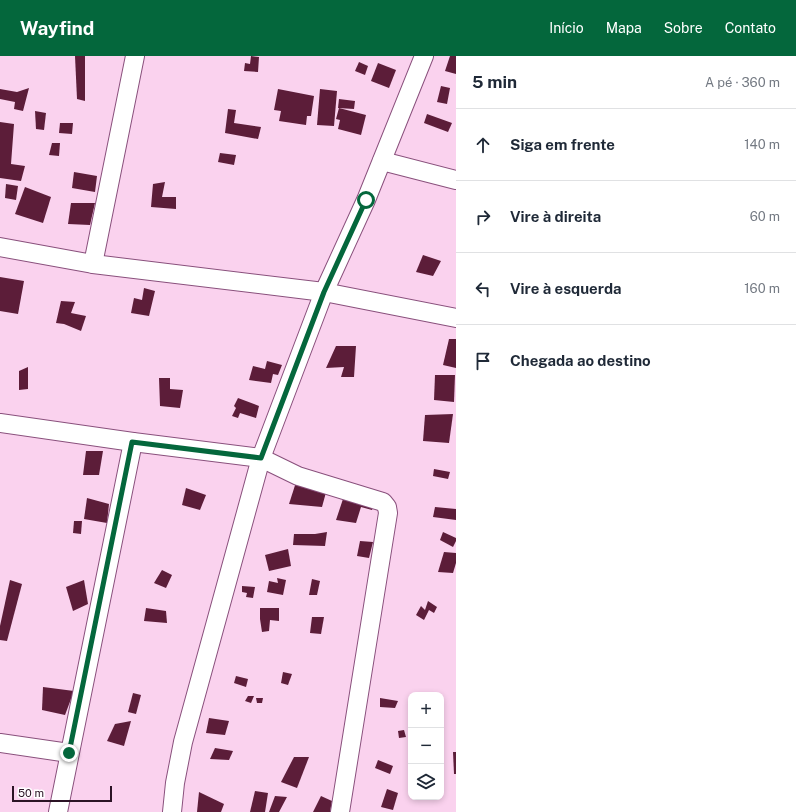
<!DOCTYPE html>
<html lang="pt">
<head>
<meta charset="utf-8">
<style>
  :root { --surface:#fff; --page:#f2f2f3; --text:#1f2937; --muted:#747a83; --line:#e0e1e3; --accent:#04673c }
  body { margin:0; font-family:"Public Sans",sans-serif; background:var(--page); color:var(--text) }
  .controls { position:absolute; right:12px; bottom:12px; display:grid; overflow:hidden; border-radius:8px; box-shadow:0 2px 6px #0003 }
  .controls button { width:36px; height:36px; display:grid; place-items:center; padding:0; border:0; border-bottom:1px solid var(--line); background:var(--surface); color:var(--text); font:20px sans-serif }
  .scale { position:absolute; left:12px; bottom:10px; width:100px; box-sizing:border-box; padding-left:4px; border:2px solid #2b1325; border-top:0; font-size:11px; line-height:14px; white-space:nowrap; color:#2b1325; -webkit-text-stroke:3px #fff; paint-order:stroke }
  .stop { position:absolute; width:12px; height:12px; margin:-9px; border:3px solid #04673c; border-radius:50%; background:#fff }
  .stop.end { background:#04673c; border-color:#fff; box-shadow:0 1px 4px #0008 }
  .list { margin:0; padding:0; list-style:none }
  h2 { display:flex; justify-content:space-between; align-items:center; height:52px; margin:0; padding:0 16px; font-size:17px }
  h2 small { font-size:13px; font-weight:400; color:var(--muted) }
  .list li { display:grid; grid-template-columns:26px 1fr auto; gap:12px; align-items:center; box-sizing:border-box; height:72px; padding:0 16px; border-top:1px solid var(--line) }
  .list b { display:block; font-size:15px; white-space:nowrap }
  .list em { font-size:13px; font-style:normal; color:var(--muted) }
  .icon { flex:none; width:22px; height:22px; fill:none; stroke:currentColor; stroke-width:2; stroke-linecap:round; stroke-linejoin:round }
  .map { position:relative; flex:none; width:456px; height:756px; overflow:hidden }
  header { display:flex; align-items:center; gap:24px; box-sizing:border-box; height:56px; padding:0 20px; background:var(--accent); color:#fff }
  header strong { font-size:19px }
  nav { display:flex; gap:22px; margin-inline-start:auto; font-size:14px }
  main { display:flex }
  aside { flex:1; background:var(--surface) }
  .map>svg:first-child { display:block }
  .building { fill:#5c1d39 }
  .lines { fill:none; stroke-linecap:round; stroke-linejoin:round }
  .minor-casing { stroke:#89507c; stroke-width:20 }
  .minor { stroke:#fff; stroke-width:18 }
  .route { stroke:#04673c; stroke-width:5 }
</style>
</head>
<body>
<header>
<strong>Wayfind</strong>
<nav><a>Início</a><a>Mapa</a><a>Sobre</a><a>Contato</a></nav>
</header>
<main>
<div class="map">
<svg width="456" height="756" viewBox="0 0 456 756">
  <rect width="100%" height="100%" fill="#fad2ee"/>
  <g class="building">
    <path d="M 75,0 L 85,0 L 85,45 L 77,43 Z"/>
    <path d="M 251,0 L 259,1 L 258,16 L 244,15 L 245,7 L 250,8 Z"/>
    <path d="M 450,0 L 456,0 L 456,18 L 445,15 Z"/>
    <path d="M 359,6 L 368,10 L 365,19 L 355,15 Z"/>
    <path d="M 378,7 L 396,14 L 389,32 L 371,25 Z"/>
    <path d="M 441,30 L 450,32 L 447,48 L 437,46 Z"/>
    <path d="M 29,32 L 23,55 L 14,53 L 15,46 L 0,43 L 0,33 L 17,36 Z"/>
    <path d="M 278,33 L 314,40 L 311,60 L 307,60 L 306,69 L 279,65 L 281,55 L 274,54 Z"/>
    <path d="M 320,33 L 337,35 L 334,70 L 317,69 Z"/>
    <path d="M 339,43 L 355,45 L 354,53 L 338,52 Z"/>
    <path d="M 339,52 L 366,59 L 361,79 L 338,73 L 340,64 L 336,63 Z"/>
    <path d="M 228,53 L 236,54 L 234,67 L 261,71 L 258,83 L 225,77 Z"/>
    <path d="M 35,55 L 46,57 L 44,74 L 36,73 Z"/>
    <path d="M 427,58 L 452,67 L 448,76 L 424,67 Z"/>
    <path d="M 0,66 L 14,68 L 11,108 L 25,110 L 21,125 L 0,122 Z"/>
    <path d="M 60,67 L 73,67 L 72,78 L 59,77 Z"/>
    <path d="M 52,87 L 60,87 L 59,100 L 49,99 Z"/>
    <path d="M 220,97 L 236,99 L 234,109 L 218,106 Z"/>
    <path d="M 74,116 L 97,120 L 95,136 L 72,132 Z"/>
    <path d="M 165,126 L 162,141 L 176,141 L 176,153 L 151,151 L 153,128 Z"/>
    <path d="M 6,128 L 18,130 L 16,144 L 5,142 Z"/>
    <path d="M 25,131 L 51,141 L 43,167 L 15,158 Z"/>
    <path d="M 71,147 L 95,147 L 90,169 L 68,168 Z"/>
    <path d="M 423,199 L 441,205 L 433,220 L 416,216 Z"/>
    <path d="M 0,221 L 24,225 L 18,258 L 0,255 Z"/>
    <path d="M 144,232 L 155,235 L 149,260 L 131,257 L 134,242 L 142,244 Z"/>
    <path d="M 61,245 L 75,246 L 71,257 L 86,260 L 81,275 L 64,268 L 56,267 Z"/>
    <path d="M 449,283 L 456,283 L 456,312 L 443,309 Z"/>
    <path d="M 336,290 L 356,290 L 354,321 L 341,321 L 344,311 L 326,312 Z"/>
    <path d="M 267,305 L 282,309 L 278,319 L 273,318 L 271,327 L 249,324 L 253,310 L 265,313 Z"/>
    <path d="M 28,311 L 28,333 L 19,334 L 19,315 Z"/>
    <path d="M 435,319 L 455,319 L 454,346 L 434,344 Z"/>
    <path d="M 159,322 L 170,322 L 170,333 L 183,334 L 180,352 L 160,350 Z"/>
    <path d="M 238,342 L 259,350 L 256,362 L 240,357 L 238,362 L 232,360 L 236,352 L 234,350 Z"/>
    <path d="M 453,358 L 449,387 L 423,385 L 425,359 Z"/>
    <path d="M 86,395 L 103,395 L 99,419 L 83,419 Z"/>
    <path d="M 434,413 L 450,416 L 448,423 L 433,420 Z"/>
    <path d="M 298,420 L 328,429 L 322,451 L 289,448 Z"/>
    <path d="M 186,432 L 206,439 L 200,454 L 182,449 Z"/>
    <path d="M 87,442 L 109,448 L 107,467 L 84,463 Z"/>
    <path d="M 343,443 L 362,448 L 376,444 L 372,454 L 361,451 L 356,467 L 336,464 Z"/>
    <path d="M 435,451 L 456,453 L 456,464 L 433,461 Z"/>
    <path d="M 74,465 L 82,465 L 81,478 L 73,477 Z"/>
    <path d="M 327,476 L 325,490 L 293,489 L 294,478 L 315,478 Z"/>
    <path d="M 443,476 L 456,482 L 456,485 L 453,491 L 440,484 Z"/>
    <path d="M 360,485 L 373,486 L 369,502 L 357,500 Z"/>
    <path d="M 288,493 L 291,510 L 269,515 L 265,499 Z"/>
    <path d="M 444,496 L 456,497 L 456,507 L 453,517 L 438,516 Z"/>
    <path d="M 162,514 L 172,519 L 166,532 L 154,527 Z"/>
    <path d="M 277,522 L 286,524 L 283,539 L 267,536 L 269,525 L 278,527 Z"/>
    <path d="M 312,523 L 320,525 L 317,539 L 309,539 Z"/>
    <path d="M 10,524 L 22,528 L 7,585 L 0,584 L 0,570 Z"/>
    <path d="M 84,524 L 88,548 L 73,555 L 66,531 Z"/>
    <path d="M 242,530 L 255,531 L 253,542 L 246,541 L 247,537 L 242,536 Z"/>
    <path d="M 428,545 L 437,551 L 434,557 L 429,554 L 424,564 L 416,559 L 421,550 L 425,554 Z"/>
    <path d="M 146,552 L 166,555 L 167,567 L 144,565 Z"/>
    <path d="M 260,552 L 279,552 L 279,565 L 270,564 L 269,575 L 262,576 L 260,563 Z"/>
    <path d="M 312,561 L 324,561 L 321,578 L 310,577 Z"/>
    <path d="M 283,616 L 292,618 L 288,629 L 281,627 Z"/>
    <path d="M 236,620 L 248,623 L 246,631 L 234,627 Z"/>
    <path d="M 43,631 L 74,635 L 65,659 L 42,654 Z"/>
    <path d="M 133,637 L 141,639 L 136,658 L 128,656 Z"/>
    <path d="M 248,640 L 254,640 L 251,647 L 245,645 Z"/>
    <path d="M 256,642 L 263,642 L 262,647 L 257,647 Z"/>
    <path d="M 380,642 L 398,645 L 395,652 L 380,651 Z"/>
    <path d="M 209,662 L 229,665 L 225,679 L 206,677 Z"/>
    <path d="M 131,665 L 124,690 L 107,685 L 115,668 Z"/>
    <path d="M 404,674 L 406,681 L 399,682 L 398,675 Z"/>
    <path d="M 215,692 L 233,695 L 229,704 L 210,703 Z"/>
    <path d="M 453,696 L 456,696 L 456,718 L 454,718 Z"/>
    <path d="M 294,701 L 309,701 L 297,732 L 281,726 Z"/>
    <path d="M 378,704 L 393,710 L 390,718 L 375,712 Z"/>
    <path d="M 387,733 L 398,737 L 393,754 L 381,751 Z"/>
    <path d="M 255,735 L 268,737 L 265,756 L 250,756 Z"/>
    <path d="M 199,736 L 224,748 L 221,756 L 197,756 Z"/>
    <path d="M 275,740 L 287,741 L 279,756 L 269,756 Z"/>
    <path d="M 321,740 L 332,745 L 330,756 L 313,756 Z"/>
  </g>
  <g class="lines">
    <defs>
      <g id="minor">
        <path d="M 382,105 L 456,124"/>
        <path d="M 0,191 L 93,208 L 324,236 L 456,262"/>
        <path d="M 93,208 L 135,0"/>
        <path d="M 0,367 L 133,386 L 261,402 L 298,420 L 383,446 L 387,451 L 388,457 L 340,756"/>
        <path d="M 0,687 L 69,697"/>
        <path d="M 58,756 L 133,386"/>
        <path d="M 172,756 L 175,727 L 183,686 L 261,402 L 324,236 L 366,144 L 424,0"/>
      </g>
    </defs>
    <use href="#minor" class="minor-casing"/>
    <use href="#minor" class="minor"/>
  </g>
  <g class="lines">
    <path class="route" d="M 69,697 L 132,386 L 261,402 L 324,236 L 366,144"/>
  </g>
</svg>
<div class="controls">
<button>+</button>
<button>−</button>
<button><svg class="icon" aria-label="layers" viewBox="0 0 24 24"><path d="M12 4l9 5-9 5-9-5zM3 14l9 5 9-5"/></svg></button>
</div>
<div class="scale">50 m</div>
<div class="stop" style="left:366px;top:144px"></div>
<div class="stop end" style="left:69px;top:697px"></div>
</div>
<aside>
<h2>5 min<small>A pé · 360 m</small></h2>
<ul class="list">
<li><svg class="icon" aria-label="ahead" viewBox="0 0 24 24"><path d="M12 20V5M6 11l6-6 6 6"/></svg><div><b>Siga em frente</b></div><em>140 m</em></li>
<li><svg class="icon" aria-label="right" viewBox="0 0 24 24"><path d="M7 20v-9h11M14 6l5 5-5 5"/></svg><div><b>Vire à direita</b></div><em>60 m</em></li>
<li><svg class="icon" aria-label="left" viewBox="0 0 24 24"><path d="M17 20v-9H6M10 6l-5 5 5 5"/></svg><div><b>Vire à esquerda</b></div><em>160 m</em></li>
<li><svg class="icon" aria-label="arrive" viewBox="0 0 24 24"><path d="M6 21V4h12l-3 4 3 4H6"/></svg><div><b>Chegada ao destino</b></div></li>
</ul>
</aside>
</main>
</body>
</html>
